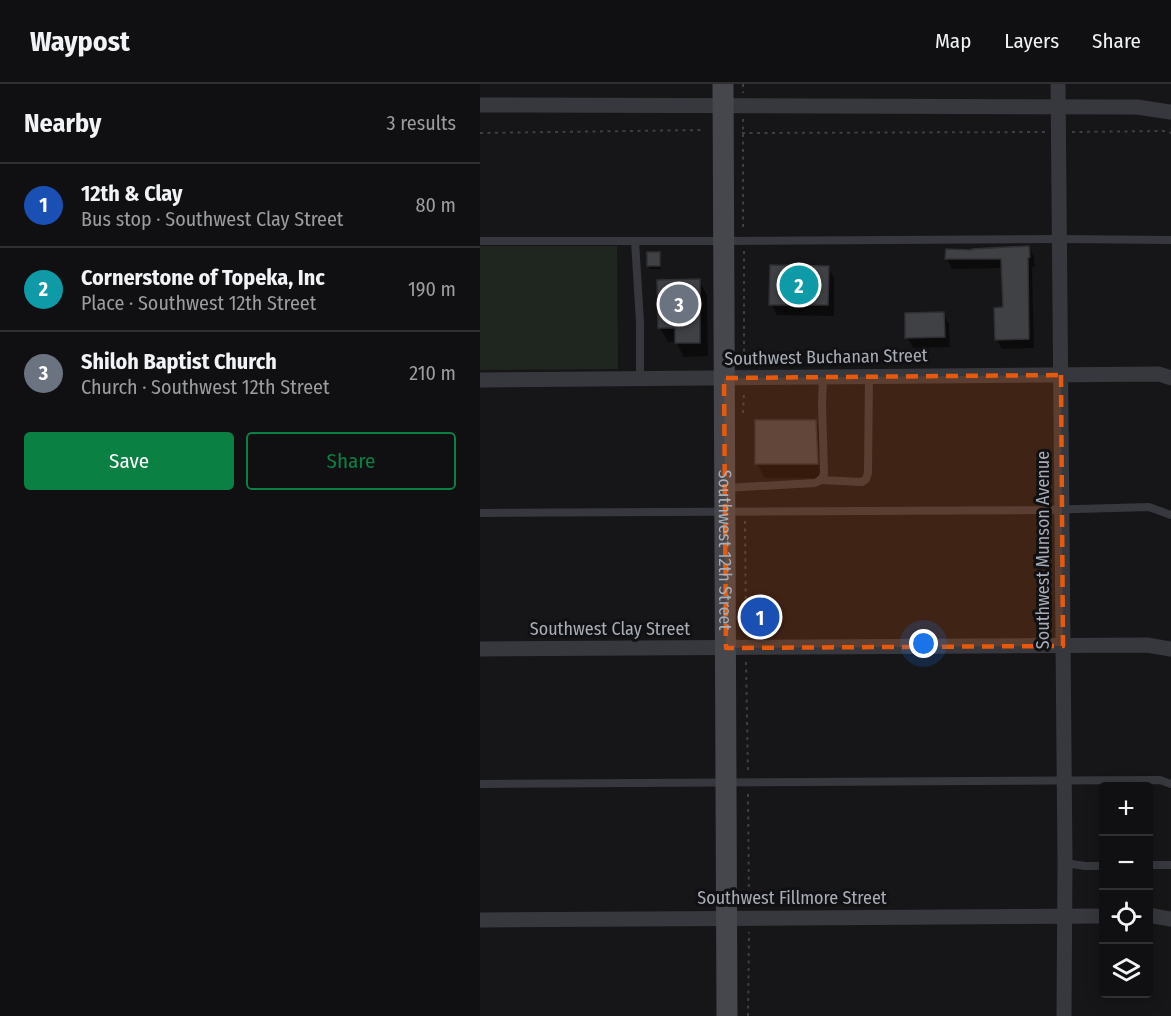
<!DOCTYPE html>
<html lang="en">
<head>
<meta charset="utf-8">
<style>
  :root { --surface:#101012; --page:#19191b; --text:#f1f3f6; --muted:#9c9d9f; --line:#303032; --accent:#0b8043 }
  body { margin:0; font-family:"Fira Sans Condensed",sans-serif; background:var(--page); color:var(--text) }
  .controls { position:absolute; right:18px; bottom:18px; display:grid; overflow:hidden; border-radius:6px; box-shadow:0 3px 15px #0003 }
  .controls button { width:54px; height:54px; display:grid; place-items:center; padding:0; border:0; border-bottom:2px solid var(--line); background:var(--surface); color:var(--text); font:30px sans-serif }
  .you { position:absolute; left:444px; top:560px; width:21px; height:21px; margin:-15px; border:4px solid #fff; border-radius:50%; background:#1a73e8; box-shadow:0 0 0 9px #1a73e833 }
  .badge { display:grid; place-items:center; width:39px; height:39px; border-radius:50%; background:var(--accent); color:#fff; font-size:20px; font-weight:700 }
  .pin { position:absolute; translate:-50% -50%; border:3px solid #fff; box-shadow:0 2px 6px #0006 }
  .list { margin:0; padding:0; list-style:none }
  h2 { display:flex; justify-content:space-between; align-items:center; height:78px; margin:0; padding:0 24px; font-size:26px }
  h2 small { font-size:20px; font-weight:400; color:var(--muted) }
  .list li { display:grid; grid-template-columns:39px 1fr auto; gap:18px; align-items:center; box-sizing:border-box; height:84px; padding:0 24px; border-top:2px solid var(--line) }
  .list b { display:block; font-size:22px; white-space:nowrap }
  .list p { margin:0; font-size:20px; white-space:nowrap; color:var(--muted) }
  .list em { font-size:20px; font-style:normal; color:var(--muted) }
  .actions { display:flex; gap:12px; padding:18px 24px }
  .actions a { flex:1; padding:14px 0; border:2px solid var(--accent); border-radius:6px; text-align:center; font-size:21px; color:var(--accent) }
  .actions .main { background:var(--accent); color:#fff }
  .icon { flex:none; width:33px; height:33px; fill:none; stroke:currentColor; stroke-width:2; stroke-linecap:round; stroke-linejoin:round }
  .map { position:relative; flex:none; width:691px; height:932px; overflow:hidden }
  header { display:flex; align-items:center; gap:36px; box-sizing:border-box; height:84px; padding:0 30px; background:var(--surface); border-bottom:2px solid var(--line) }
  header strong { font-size:28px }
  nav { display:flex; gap:33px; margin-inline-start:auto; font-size:21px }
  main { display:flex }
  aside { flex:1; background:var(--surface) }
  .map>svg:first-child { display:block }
  .green { fill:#1e261f }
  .shadow { fill:#0007 }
  .building { fill:#404145; stroke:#303034; stroke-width:1.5 }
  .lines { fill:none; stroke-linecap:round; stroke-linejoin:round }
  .path { stroke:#3d3f44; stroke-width:2; stroke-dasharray:3 4.5; stroke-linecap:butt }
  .lane { stroke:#37383d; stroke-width:8 }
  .street { stroke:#37383d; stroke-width:15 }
  .secondary { stroke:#45474d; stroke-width:21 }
  .marked { fill:#e8590c; fill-opacity:0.2; stroke:#e8590c; stroke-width:4.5; stroke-dasharray:12 8; stroke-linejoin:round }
  .labels { text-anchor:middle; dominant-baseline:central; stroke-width:6; stroke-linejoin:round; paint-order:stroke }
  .street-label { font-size:18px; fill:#a8adb8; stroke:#111113 }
</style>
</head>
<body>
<header>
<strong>Waypost</strong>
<nav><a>Map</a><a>Layers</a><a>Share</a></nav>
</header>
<main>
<aside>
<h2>Nearby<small>3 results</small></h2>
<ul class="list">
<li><span class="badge" style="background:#1a4fb4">1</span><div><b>12th &amp; Clay</b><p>Bus stop · Southwest Clay Street</p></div><em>80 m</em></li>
<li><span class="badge" style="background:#0f9aa8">2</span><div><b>Cornerstone of Topeka, Inc</b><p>Place · Southwest 12th Street</p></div><em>190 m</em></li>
<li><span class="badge" style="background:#6b7280">3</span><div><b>Shiloh Baptist Church</b><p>Church · Southwest 12th Street</p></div><em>210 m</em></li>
</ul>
<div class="actions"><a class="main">Save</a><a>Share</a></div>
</aside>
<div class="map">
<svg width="691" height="932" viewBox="0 0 691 932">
  <rect width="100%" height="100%" fill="#161618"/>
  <path class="green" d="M 0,162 L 137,162 L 138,285 L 0,286 Z"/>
  <g class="shadow">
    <path d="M 549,164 L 554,173 L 555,183 L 552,183 L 554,264 L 522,265 L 517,256 L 524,225 L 523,184 L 472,185 L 467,175 L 494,167 Z"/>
    <path d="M 179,169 L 181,172 L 181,185 L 170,185 L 168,182 Z"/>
    <path d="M 348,184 L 354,194 L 354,232 L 297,231 L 291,220 Z"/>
    <path d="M 219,197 L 227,211 L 228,272 L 204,273 L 196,258 L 188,258 L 180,244 Z"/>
    <path d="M 463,230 L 469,240 L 470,263 L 433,264 L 427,253 Z"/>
    <path d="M 336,337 L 344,352 L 345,394 L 285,394 L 277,380 Z"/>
  </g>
  <g class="building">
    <path d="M 549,162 L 550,173 L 548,174 L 549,255 L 515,256 L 514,224 L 523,223 L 521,175 L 465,175 L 466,165 L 492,166 L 492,165 Z"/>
    <rect x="167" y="168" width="13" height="14"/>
    <path d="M 290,181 L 349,182 L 348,221 L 289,221 Z"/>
    <path d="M 220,195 L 220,259 L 195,259 L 195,244 L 178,244 L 177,196 Z"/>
    <path d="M 464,228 L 465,253 L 425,254 L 425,229 Z"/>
    <path d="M 275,336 L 336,336 L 338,380 L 275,380 Z"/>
  </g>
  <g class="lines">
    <g class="path">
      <path d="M 263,0 L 263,9"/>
      <path d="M 263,35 L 263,147"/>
      <path d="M 592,48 L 686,47 L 691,49"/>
      <path d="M 0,49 L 225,46"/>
      <path d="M 262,49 L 566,48"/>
      <path d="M 264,167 L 264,279"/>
      <path d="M 263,329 L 264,308"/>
      <path d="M 265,437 L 266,548"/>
      <path d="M 266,578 L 268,689"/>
      <path d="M 268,710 L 269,821"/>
      <path d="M 268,932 L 269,848"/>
    </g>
    <g class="lane">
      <path d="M 0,157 L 244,157 L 580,155 L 691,156"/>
      <path d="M 155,157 L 160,238 L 160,295"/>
      <path d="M 340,396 L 382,398 L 386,395 L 388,389 L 389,292"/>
      <path d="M 246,404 L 335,399 L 341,396 L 344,390 L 342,320 L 343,293"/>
      <path d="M 0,429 L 563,426 L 669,423 L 691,431"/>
      <path d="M 0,700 L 680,696 L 691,700"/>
      <path d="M 585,779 L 605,782 L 624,782"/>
      <path d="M 668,781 L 691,781"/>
    </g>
    <g class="street">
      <path d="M 578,0 L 585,779 L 584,932"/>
      <path d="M 0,21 L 657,23 L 691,28"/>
      <path d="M 0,296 L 679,290 L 691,294"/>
      <path d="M 0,565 L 667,561 L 691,565"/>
      <path d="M 668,831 L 691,835"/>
      <path d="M 0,836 L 624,832"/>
    </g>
    <path class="secondary" id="s1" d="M 243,0 L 247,932"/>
  </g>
  <path class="marked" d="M 581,291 L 583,562 L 246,564 L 244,294 Z"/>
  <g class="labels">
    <g class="street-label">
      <text transform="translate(346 273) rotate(-1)">Southwest Buchanan Street</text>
      <text stroke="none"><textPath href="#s1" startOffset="466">Southwest 12th Street</textPath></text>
      <text transform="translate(563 466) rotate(-90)">Southwest Munson Avenue</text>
      <text x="130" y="545">Southwest Clay Street</text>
      <text x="312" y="814">Southwest Fillmore Street</text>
    </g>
  </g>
</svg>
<div class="controls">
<button>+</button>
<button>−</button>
<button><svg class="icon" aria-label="locate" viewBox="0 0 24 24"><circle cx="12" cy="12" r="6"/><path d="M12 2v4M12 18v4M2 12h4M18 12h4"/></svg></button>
<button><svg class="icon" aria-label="layers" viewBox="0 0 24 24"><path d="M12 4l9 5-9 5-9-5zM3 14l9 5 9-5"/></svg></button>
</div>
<div class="you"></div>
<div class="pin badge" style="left:280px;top:533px;background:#1a4fb4">1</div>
<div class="pin badge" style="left:319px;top:201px;background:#0f9aa8">2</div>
<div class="pin badge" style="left:199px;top:220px;background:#6b7280">3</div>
</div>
</main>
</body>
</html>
